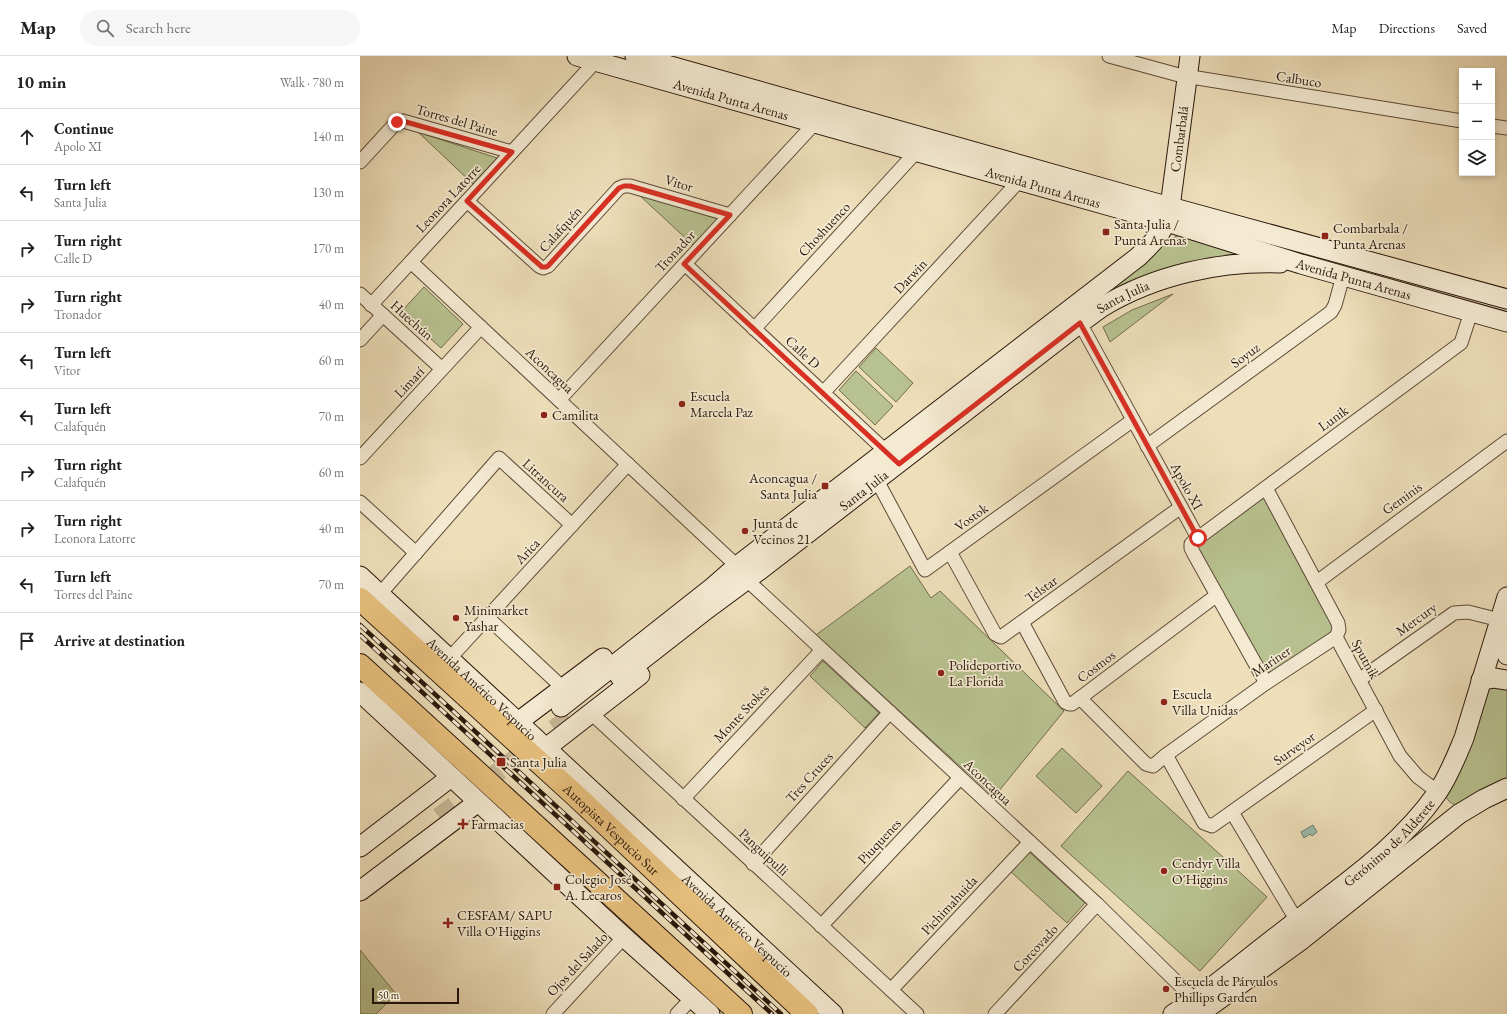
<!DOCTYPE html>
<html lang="en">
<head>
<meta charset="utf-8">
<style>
  :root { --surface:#fff; --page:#f6f6f6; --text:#222; --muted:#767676; --line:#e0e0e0 }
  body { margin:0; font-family:"EB Garamond",serif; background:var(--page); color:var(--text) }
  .controls { position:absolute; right:12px; top:12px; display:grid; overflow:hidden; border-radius:0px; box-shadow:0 2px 6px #0003 }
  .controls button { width:36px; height:36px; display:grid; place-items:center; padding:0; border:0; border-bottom:1px solid var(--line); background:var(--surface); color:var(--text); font:20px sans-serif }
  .scale { position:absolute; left:12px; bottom:10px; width:87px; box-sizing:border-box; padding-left:4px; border:2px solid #2b180c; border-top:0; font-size:11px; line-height:14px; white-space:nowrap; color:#2b180c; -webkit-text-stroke:3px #f4ead2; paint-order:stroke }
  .stop { position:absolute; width:12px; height:12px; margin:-9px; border:3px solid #d93025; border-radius:50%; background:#fff }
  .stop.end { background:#d93025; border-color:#fff; box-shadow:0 1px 4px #0008 }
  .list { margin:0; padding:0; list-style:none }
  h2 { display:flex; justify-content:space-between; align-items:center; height:52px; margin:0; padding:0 16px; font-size:17px }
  h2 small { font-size:13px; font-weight:400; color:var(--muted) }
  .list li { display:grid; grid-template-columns:26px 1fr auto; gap:12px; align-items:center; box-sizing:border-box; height:56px; padding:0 16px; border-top:1px solid var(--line) }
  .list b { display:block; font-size:15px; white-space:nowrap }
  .list p { margin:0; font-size:13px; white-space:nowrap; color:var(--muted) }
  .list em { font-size:13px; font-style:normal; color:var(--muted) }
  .icon { flex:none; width:22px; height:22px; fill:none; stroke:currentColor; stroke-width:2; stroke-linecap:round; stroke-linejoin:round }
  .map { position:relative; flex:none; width:1147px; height:958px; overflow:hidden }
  header { display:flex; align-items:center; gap:24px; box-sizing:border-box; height:56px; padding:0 20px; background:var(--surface); border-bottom:1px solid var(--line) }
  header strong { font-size:19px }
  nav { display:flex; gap:22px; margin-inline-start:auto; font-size:14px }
  .search { width:280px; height:36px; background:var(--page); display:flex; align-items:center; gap:10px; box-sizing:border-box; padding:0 14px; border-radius:22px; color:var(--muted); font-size:15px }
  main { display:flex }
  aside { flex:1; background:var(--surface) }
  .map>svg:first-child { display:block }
  .green { fill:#b8c290; stroke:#726d4e }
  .water { fill:#99bdad; stroke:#6d7b6d }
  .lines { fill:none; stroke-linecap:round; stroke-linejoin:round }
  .secondary-tunnel { stroke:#c7b797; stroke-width:19; stroke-dasharray:19 10; stroke-linecap:butt }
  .street-casing { stroke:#5c4a38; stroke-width:15 }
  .secondary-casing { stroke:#2b180c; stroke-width:21 }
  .highway-casing { stroke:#2b180c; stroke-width:24 }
  .street { stroke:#f4ead2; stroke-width:13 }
  .secondary { stroke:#f4ead2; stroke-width:19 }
  .highway { stroke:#e7c07d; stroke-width:22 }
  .rail-casing { stroke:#2b180c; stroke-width:4.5 }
  .rail { stroke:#f4ead2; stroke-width:3; stroke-dasharray:9; stroke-linecap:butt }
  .route { stroke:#d93025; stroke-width:5 }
  .poi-dot { fill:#8f2418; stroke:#f4ead2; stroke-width:1.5 }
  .labels { text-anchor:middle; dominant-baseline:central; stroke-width:3.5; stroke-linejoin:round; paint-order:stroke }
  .street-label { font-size:14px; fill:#2b180c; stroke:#f4ead2 }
  .poi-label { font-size:14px; fill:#2b180c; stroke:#f4ead2; text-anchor:start }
</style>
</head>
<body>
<header>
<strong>Map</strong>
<div class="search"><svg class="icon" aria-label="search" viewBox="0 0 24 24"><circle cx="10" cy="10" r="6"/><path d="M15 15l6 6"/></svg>Search here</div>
<nav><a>Map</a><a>Directions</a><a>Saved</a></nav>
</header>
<main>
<aside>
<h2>10 min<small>Walk · 780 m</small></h2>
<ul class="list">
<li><svg class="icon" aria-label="ahead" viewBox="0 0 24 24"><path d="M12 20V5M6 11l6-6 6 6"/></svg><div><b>Continue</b><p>Apolo XI</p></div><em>140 m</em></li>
<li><svg class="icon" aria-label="left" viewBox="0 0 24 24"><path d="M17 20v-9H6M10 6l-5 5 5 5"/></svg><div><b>Turn left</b><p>Santa Julia</p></div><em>130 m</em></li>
<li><svg class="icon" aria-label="right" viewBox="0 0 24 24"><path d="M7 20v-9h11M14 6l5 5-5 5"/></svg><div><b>Turn right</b><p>Calle D</p></div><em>170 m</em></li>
<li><svg class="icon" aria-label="right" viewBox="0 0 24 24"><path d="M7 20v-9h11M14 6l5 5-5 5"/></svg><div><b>Turn right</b><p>Tronador</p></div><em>40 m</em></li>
<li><svg class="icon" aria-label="left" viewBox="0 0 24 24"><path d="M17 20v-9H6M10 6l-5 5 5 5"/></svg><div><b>Turn left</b><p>Vitor</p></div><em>60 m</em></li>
<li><svg class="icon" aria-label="left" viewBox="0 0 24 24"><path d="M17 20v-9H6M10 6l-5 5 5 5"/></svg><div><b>Turn left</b><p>Calafquén</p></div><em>70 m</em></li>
<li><svg class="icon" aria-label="right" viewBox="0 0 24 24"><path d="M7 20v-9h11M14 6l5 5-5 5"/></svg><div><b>Turn right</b><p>Calafquén</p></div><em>60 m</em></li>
<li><svg class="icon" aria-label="right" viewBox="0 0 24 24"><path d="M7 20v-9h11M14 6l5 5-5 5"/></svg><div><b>Turn right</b><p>Leonora Latorre</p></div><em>40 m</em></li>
<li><svg class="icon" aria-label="left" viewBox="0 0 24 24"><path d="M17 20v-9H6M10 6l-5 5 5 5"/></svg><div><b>Turn left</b><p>Torres del Paine</p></div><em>70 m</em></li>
<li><svg class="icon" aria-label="arrive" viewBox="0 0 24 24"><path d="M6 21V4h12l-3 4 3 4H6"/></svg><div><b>Arrive at destination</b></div></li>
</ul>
</aside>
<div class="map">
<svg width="1147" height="958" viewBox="0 0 1147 958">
  <rect width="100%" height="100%" fill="#eedfba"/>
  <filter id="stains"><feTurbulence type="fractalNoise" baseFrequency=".005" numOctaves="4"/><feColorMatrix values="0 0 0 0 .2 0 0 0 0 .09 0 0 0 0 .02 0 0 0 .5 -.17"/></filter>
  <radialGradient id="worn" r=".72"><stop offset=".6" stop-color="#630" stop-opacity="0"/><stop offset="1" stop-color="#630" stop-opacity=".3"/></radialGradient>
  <g class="green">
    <path d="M 58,76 L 137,102 L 113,128 Z"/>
    <path d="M 278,138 L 358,163 L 333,189 Z"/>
    <path d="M 820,179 L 886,197 L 727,248 L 816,180 Z"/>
    <path d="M 64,231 L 103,268 L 81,292 L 41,256 Z"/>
    <path d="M 813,238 L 750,286 L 743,271 L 772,254 Z"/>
    <path d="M 516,292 L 553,327 L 536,346 L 499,311 Z"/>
    <path d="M 496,315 L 533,350 L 515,369 L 479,334 Z"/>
    <path d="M 904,441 L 977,574 L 909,621 L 836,488 Z"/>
    <path d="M 550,510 L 571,542 L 580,535 L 704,655 L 634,741 L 456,579 Z"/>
    <path d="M 463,605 L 519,657 L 505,672 L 450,620 Z"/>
    <path d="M 1129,630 L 1147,630 L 1147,725 L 1097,749 C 1090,748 1087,744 1085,737 Z"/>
    <path d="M 702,692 L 742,730 L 716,757 L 676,720 Z"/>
    <path d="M 768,715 L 907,841 L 840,915 L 701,790 Z"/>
    <path d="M 667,794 L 725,847 L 707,867 L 649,814 Z"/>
    <path d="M 0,894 L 36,938 L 16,958 L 0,958 Z"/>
  </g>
  <path class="water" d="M 953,769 L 957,776 L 952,780 L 950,778 L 944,782 L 941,776 Z"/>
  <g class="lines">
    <path class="secondary-tunnel" d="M 79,761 L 210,661"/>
    <defs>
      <g id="street">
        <path d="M 749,0 L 819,19 L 1102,65"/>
        <path d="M 1132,70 L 1147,72"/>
        <path d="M 0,106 L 34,69 L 43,65 L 152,96"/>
        <path d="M 107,145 L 179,210 L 183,212 L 188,210 L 259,132 L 264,130 L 270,130 L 370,159"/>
        <path d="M 51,206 L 377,510"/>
        <path d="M 325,208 L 531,400"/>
        <path d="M 0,238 L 82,313"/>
        <path d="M 11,249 L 236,5"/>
        <path d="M 720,267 L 838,482"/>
        <path d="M 394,273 L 557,95"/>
        <path d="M 0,284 L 23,259"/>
        <path d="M 463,337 L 660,124"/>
        <path d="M 199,344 L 455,67"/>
        <path d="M 787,390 L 971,256 L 975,249 L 983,220"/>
        <path d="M 0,402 L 121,271"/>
        <path d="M 513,417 L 565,514 L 773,364"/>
        <path d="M 906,432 L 978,567 L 979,574 L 976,581"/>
        <path d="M 0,446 L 56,497"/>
        <path d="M 590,496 L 635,578 L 641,581 L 821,451"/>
        <path d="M 387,524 L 737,848 L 840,949"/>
        <path d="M 957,526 L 1147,385"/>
        <path d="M 20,538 L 139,402 L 212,469"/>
        <path d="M 127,561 L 203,632"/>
        <path d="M 662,566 L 705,646 L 709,648 L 712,648 L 857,539"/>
        <path d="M 976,581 L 1040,700 L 1058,721 L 1078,736"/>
        <path d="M 89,603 L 268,408"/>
        <path d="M 999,624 L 1094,557 L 1108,556 L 1140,564"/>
        <path d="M 906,627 L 834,498 L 831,492 L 831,488 L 838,482 L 1101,287 L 1111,256"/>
        <path d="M 720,642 L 786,708 L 793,710 L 806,699 L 906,627 L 976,581"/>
        <path d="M 231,657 L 557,958"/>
        <path d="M 806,699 L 844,767 L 852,770 L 1016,654"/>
        <path d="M 323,743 L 462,594"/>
        <path d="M 872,756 L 937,865"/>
        <path d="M 393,808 L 530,656"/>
        <path d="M 461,870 L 600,722"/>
        <path d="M 531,934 L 670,786"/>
        <path d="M 193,958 L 264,881"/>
        <path d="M 317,958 L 332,942"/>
        <path d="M 635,958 L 737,848"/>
      </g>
      <g id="secondary">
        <path id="s1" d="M 217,0 L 807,166 L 941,208 L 1147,266"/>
        <path d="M 275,0 L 792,146 L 1147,243"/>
        <path id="s2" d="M 0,520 L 473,958"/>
        <path d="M 1139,569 L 1147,599"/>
        <path id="s3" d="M 260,621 L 347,553 L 400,514 L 720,267 C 727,262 735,256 742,251 C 795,219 859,205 920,207"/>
        <path d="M 1121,624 L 1134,622 L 1147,624"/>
        <path d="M 0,636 L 264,881 L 350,958"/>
        <path id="s4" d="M 201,651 L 353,531 L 377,510 L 778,201 C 796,184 805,175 810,151 L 830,0"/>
        <path d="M 158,666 L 243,602"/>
        <path d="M 186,692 L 280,619"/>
        <path d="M 0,791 L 91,721"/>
        <path d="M 0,835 L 118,746"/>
        <path id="s5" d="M 813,958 L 835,944 C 873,915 910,885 948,856 C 995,820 1043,786 1077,737 C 1089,720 1096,701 1104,682 L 1147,541"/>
        <path d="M 839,958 L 940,885 L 1099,758 L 1124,743 L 1147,732"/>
      </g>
      <g id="highway">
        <path id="s6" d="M 0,543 L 215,739 L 447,958"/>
        <path d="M 0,609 L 381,958"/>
      </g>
    </defs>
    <use href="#street" class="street-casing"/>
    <use href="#secondary" class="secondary-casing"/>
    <use href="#highway" class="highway-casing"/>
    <use href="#street" class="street"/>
    <use href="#secondary" class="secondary"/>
    <use href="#highway" class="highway"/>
    <defs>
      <g id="rail">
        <path d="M 0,569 L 421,958"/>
        <path d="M 0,579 L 412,958"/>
      </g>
    </defs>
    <use href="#rail" class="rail-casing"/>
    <use href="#rail" class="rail"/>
  </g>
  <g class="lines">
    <path class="route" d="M 37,66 L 46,66 L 152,96 L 107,145 L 182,211 L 186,211 L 188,210 L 259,132 L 264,130 L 270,130 L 370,159 L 324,208 L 539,408 L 720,267 L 838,482"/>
  </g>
  <g class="poi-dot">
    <rect x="742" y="172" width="8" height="8" rx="2"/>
    <rect x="961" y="176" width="8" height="8" rx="2"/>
    <circle cx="322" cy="348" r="4"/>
    <circle cx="184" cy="359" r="4"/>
    <rect x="461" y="426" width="8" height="8" rx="2"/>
    <circle cx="385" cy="475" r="4"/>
    <circle cx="96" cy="562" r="4"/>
    <circle cx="581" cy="617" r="4"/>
    <circle cx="804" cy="646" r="4"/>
    <rect x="136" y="701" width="10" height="10" rx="2"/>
    <path d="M101 762h4v4h4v4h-4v4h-4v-4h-4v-4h4z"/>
    <circle cx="804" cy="815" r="4"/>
    <rect x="193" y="827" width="8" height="8" rx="2"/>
    <path d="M86 861h4v4h4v4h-4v4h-4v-4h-4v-4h4z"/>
    <circle cx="806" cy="933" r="4"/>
  </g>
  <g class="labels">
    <g class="street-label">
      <text transform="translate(939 23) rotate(9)">Calbuco</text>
      <text stroke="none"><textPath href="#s1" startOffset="160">Avenida Punta Arenas</textPath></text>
      <text transform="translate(97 64) rotate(16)">Torres del Paine</text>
      <text stroke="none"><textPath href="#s4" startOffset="861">Combarbalá</textPath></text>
      <text transform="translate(319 127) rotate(16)">Vitor</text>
      <text stroke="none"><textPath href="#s1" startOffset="484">Avenida Punta Arenas</textPath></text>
      <text transform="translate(88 142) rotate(-47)">Leonora Latorre</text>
      <text transform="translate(200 173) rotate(-48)">Calafquén</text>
      <text transform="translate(464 173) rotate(-47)">Choshuenco</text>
      <text transform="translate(315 195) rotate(-47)">Tronador</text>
      <text transform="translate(550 220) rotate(-47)">Darwin</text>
      <text stroke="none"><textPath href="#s1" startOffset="808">Avenida Punta Arenas</textPath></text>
      <text stroke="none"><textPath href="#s3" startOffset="631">Santa Julia</textPath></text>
      <text transform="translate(52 264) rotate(42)">Huechún</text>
      <text transform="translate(443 296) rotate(43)">Calle D</text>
      <text transform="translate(885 299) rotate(-36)">Soyuz</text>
      <text transform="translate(190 314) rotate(43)">Aconcagua</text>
      <text transform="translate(49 326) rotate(-47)">Limarí</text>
      <text transform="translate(973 362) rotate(-36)">Lunik</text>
      <text transform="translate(186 424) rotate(42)">Litrancura</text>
      <text transform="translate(827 430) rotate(61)">Apolo XI</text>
      <text stroke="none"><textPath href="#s3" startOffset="307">Santa Julia</textPath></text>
      <text transform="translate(1042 442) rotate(-36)">Geminis</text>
      <text transform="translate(611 461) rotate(-36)">Vostok</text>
      <text transform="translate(167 495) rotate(-47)">Arica</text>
      <text transform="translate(681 533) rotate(-36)">Telstar</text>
      <text transform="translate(1056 563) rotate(-36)">Mercury</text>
      <text transform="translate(1006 603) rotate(61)">Sputnik</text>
      <text transform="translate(911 605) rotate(-34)">Mariner</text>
      <text transform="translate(736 610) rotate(-37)">Cosmos</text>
      <text stroke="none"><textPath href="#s2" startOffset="166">Avenida Américo Vespucio</textPath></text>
      <text transform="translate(381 657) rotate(-47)">Monte Stokes</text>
      <text transform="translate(934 692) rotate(-35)">Surveyor</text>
      <text transform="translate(449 721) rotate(-48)">Tres Cruces</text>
      <text transform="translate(628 726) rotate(43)">Aconcagua</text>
      <text stroke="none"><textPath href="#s6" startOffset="341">Autopista Vespucio Sur</textPath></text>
      <text transform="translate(519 785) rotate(-47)">Piuquenes</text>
      <text stroke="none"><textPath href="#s5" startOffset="276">Gerónimo de Alderete</textPath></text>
      <text transform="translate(404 796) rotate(43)">Panguipulli</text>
      <text transform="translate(589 849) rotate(-47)">Pichimahuida</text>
      <text stroke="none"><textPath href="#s2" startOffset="514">Avenida Américo Vespucio</textPath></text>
      <text transform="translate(675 892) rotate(-47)">Corcovado</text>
      <text transform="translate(217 908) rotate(-47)">Ojos del Salado</text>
    </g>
    <g class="poi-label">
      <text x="754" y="168">Santa Julia /<tspan x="754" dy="16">Punta Arenas</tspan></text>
      <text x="973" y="172">Combarbala /<tspan x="973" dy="16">Punta Arenas</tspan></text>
      <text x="330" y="340">Escuela<tspan x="330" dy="16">Marcela Paz</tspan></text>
      <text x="192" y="359">Camilita</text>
      <text x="457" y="422" text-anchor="end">Aconcagua /<tspan x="457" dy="16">Santa Julia</tspan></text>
      <text x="393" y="467">Junta de<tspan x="393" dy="16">Vecinos 21</tspan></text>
      <text x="104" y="554">Minimarket<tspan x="104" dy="16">Yashar</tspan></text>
      <text x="589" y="609">Polideportivo<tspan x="589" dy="16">La Florida</tspan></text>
      <text x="812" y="638">Escuela<tspan x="812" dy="16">Villa Unidas</tspan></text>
      <text x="150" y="706">Santa Julia</text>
      <text x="111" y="768">Farmacias</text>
      <text x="812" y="807">Cendyr Villa<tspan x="812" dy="16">O'Higgins</tspan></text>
      <text x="205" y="823">Colegio José<tspan x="205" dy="16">A. Lecaros</tspan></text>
      <text x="97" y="859">CESFAM/ SAPU<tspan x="97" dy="16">Villa O'Higgins</tspan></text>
      <text x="814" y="925">Escuela de Párvulos<tspan x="814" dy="16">Phillips Garden</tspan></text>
    </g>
  </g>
  <rect width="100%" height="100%" filter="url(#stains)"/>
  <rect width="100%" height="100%" fill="url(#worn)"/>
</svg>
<div class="controls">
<button>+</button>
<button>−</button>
<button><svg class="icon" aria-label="layers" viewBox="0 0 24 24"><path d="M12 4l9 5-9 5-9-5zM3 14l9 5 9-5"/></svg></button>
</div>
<div class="scale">50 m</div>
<div class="stop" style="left:838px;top:482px"></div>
<div class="stop end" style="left:37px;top:66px"></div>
</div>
</main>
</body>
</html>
